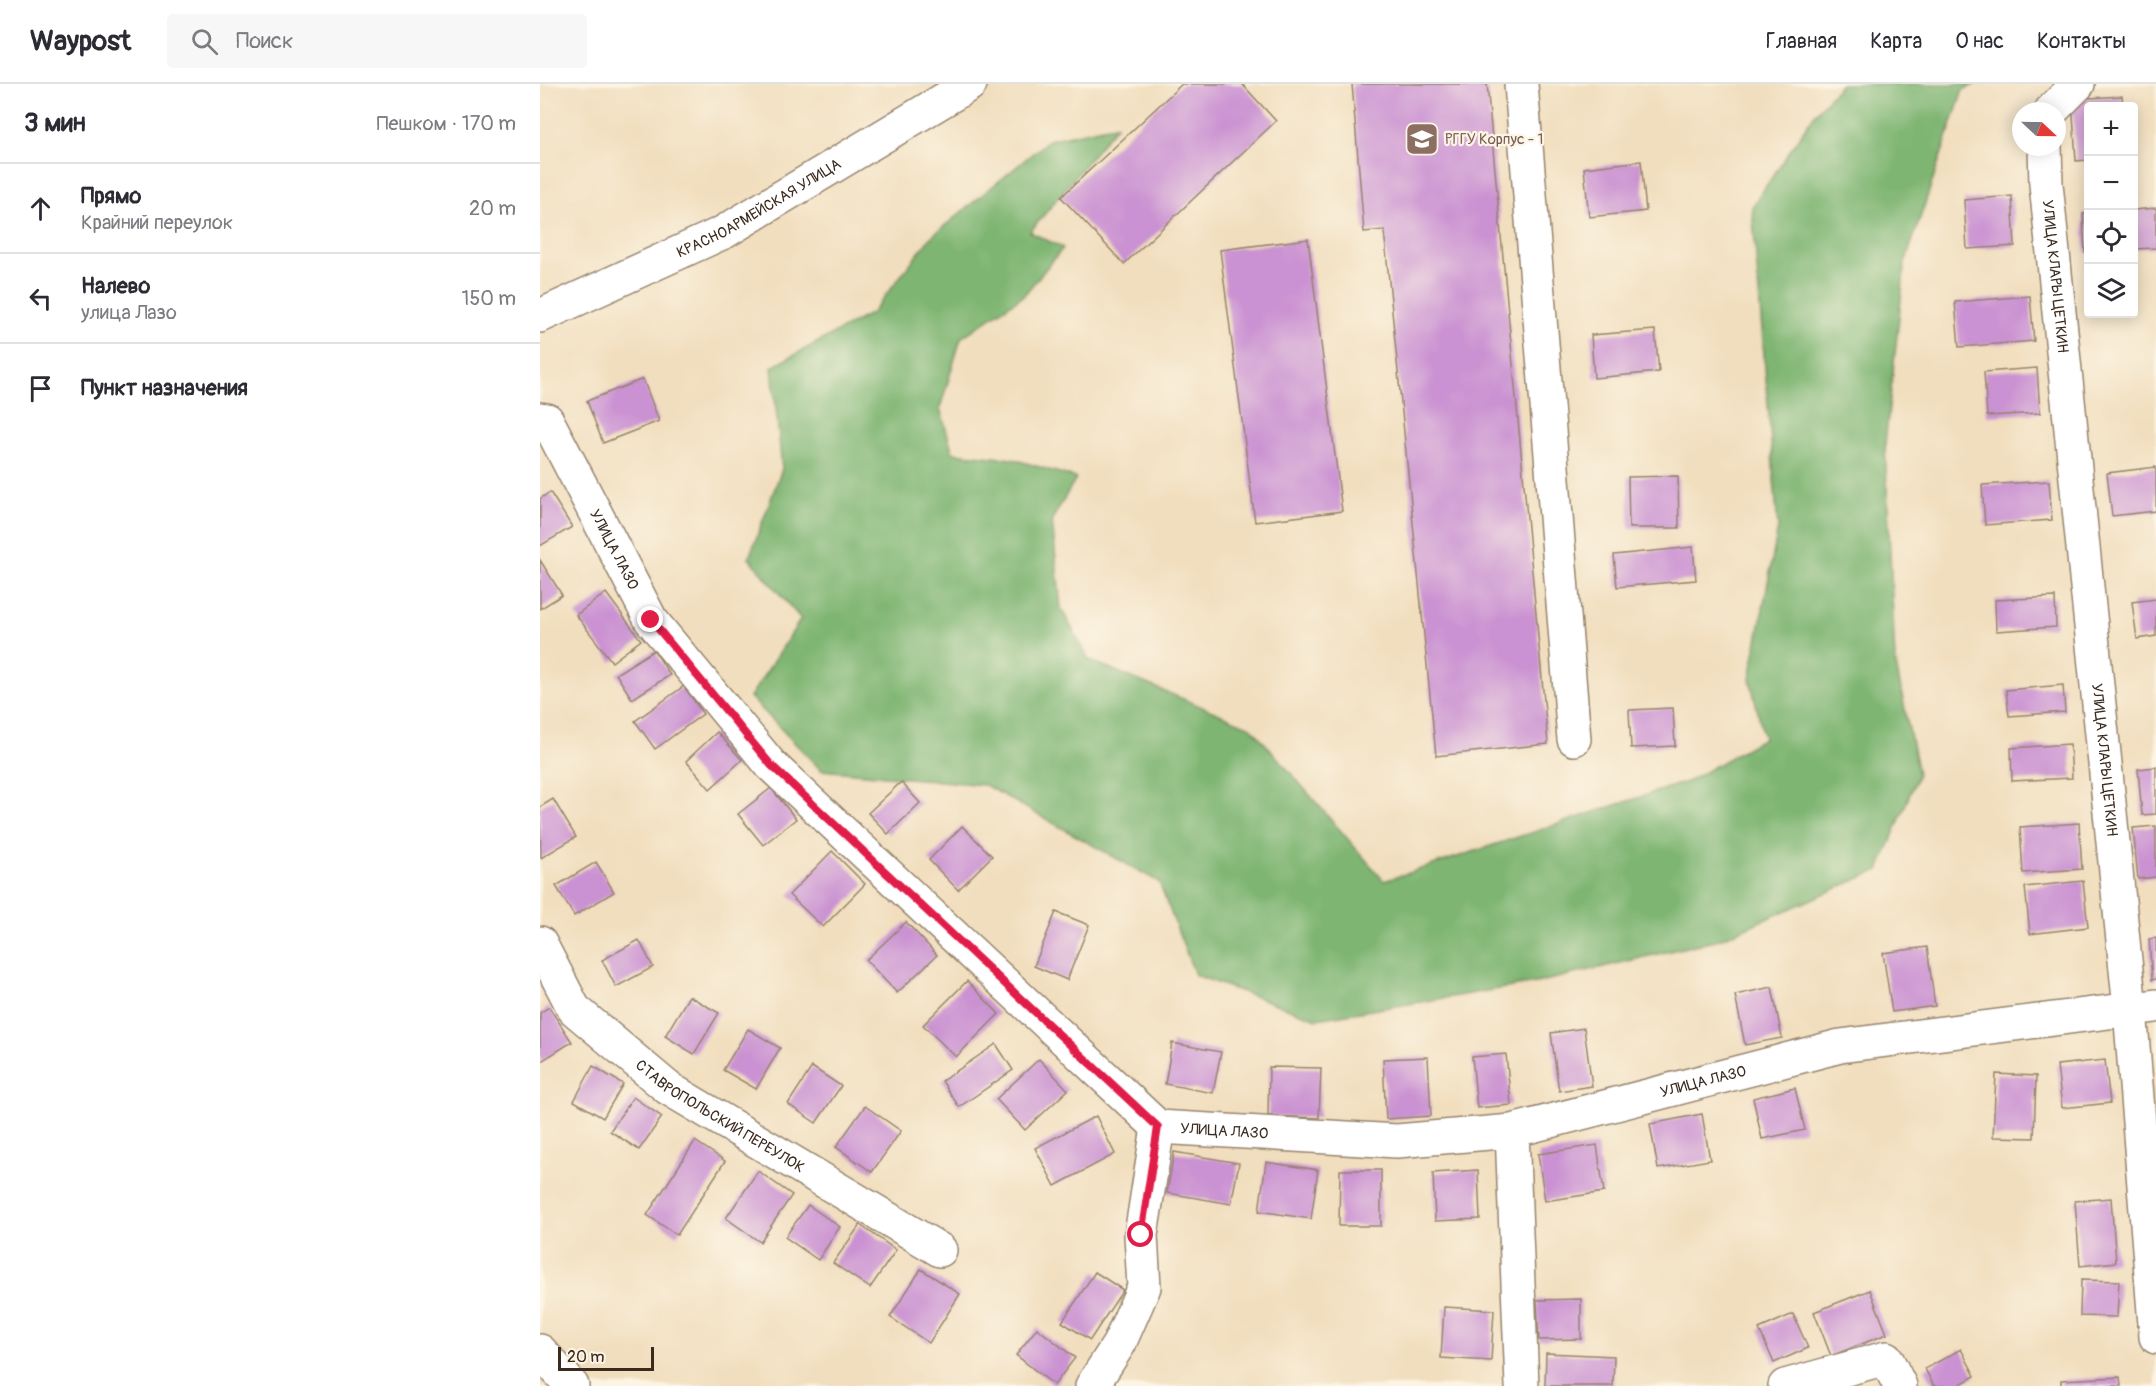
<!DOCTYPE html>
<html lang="ru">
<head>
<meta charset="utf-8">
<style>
  :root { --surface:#fff; --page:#f7f7f7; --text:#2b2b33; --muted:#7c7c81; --line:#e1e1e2 }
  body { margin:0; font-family:Pangolin,sans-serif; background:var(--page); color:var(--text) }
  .controls { position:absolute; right:18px; top:18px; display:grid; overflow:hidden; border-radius:6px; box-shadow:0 3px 15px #0003 }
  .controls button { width:54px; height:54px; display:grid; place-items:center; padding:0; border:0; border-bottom:2px solid var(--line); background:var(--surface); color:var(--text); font:30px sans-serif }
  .compass { position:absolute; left:1472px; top:18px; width:54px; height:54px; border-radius:50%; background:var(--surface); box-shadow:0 3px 15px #0003; rotate:112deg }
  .scale { position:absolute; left:18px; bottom:15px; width:96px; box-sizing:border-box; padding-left:6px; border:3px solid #3b2a1e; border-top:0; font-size:16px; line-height:21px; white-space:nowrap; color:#3b2a1e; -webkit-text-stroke:4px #fcf5e5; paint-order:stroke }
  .stop { position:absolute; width:18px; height:18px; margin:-14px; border:4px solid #e11d48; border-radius:50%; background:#fff }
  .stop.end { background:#e11d48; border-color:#fff; box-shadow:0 2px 6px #0008 }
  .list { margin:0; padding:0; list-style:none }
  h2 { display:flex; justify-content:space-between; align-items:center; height:78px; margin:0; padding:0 24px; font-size:26px }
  h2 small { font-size:20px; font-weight:400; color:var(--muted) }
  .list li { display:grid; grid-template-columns:39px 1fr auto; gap:18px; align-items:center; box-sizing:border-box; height:90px; padding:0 24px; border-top:2px solid var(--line) }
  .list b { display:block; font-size:22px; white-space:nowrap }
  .list p { margin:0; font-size:20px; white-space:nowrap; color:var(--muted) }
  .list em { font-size:20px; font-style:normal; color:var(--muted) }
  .icon { flex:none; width:33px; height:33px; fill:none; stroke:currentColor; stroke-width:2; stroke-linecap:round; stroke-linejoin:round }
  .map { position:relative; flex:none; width:1616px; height:1302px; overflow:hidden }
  header { display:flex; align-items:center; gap:36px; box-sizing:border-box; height:84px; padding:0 30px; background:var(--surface); border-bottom:2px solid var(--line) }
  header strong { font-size:28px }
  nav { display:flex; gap:33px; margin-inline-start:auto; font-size:21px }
  .search { width:420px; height:54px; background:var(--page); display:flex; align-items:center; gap:15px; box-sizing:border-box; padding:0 21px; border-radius:6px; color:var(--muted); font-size:22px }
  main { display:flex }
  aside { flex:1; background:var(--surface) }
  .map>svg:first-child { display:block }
  .forest { fill:#7eb572; stroke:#5c7048; stroke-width:1.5 }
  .building { fill:#ca92d2 }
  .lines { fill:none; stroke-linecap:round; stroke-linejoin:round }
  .minor-casing { stroke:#96846e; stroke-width:36 }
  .major-casing { stroke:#96846e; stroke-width:36 }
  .minor { stroke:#fff; stroke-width:33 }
  .major { stroke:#fff; stroke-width:33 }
  .route { stroke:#e11d48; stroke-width:8 }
  .labels { text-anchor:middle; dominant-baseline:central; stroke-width:4.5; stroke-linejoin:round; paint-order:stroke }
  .education-label { font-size:15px; fill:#785e54; stroke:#fcf5e5; text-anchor:start }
  .street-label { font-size:15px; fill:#3b2a1e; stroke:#fcf5e5 }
</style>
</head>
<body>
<header>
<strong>Waypost</strong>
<div class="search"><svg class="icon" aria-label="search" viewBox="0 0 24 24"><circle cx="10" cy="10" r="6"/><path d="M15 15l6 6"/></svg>Поиск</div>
<nav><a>Главная</a><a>Карта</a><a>О нас</a><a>Контакты</a></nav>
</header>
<main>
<aside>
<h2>3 мин<small>Пешком · 170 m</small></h2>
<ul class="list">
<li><svg class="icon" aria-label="ahead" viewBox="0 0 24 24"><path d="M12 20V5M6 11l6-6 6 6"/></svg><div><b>Прямо</b><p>Крайний переулок</p></div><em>20 m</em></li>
<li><svg class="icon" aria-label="left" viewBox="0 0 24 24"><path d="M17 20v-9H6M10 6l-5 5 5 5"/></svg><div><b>Налево</b><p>улица Лазо</p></div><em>150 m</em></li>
<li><svg class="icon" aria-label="arrive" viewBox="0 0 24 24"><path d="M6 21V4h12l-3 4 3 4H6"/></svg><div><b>Пункт назначения</b></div></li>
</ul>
</aside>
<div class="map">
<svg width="1616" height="1302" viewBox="0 0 1616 1302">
  <rect width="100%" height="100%" fill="#fcf5e5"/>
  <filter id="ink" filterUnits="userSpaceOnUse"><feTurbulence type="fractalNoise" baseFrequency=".0167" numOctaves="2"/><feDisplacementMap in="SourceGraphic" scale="12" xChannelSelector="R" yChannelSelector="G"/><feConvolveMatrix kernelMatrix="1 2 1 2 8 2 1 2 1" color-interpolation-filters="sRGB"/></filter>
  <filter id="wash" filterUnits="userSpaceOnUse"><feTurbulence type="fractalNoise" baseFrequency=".008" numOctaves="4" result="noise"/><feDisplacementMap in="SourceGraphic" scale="24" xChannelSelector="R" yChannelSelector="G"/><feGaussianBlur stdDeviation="1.35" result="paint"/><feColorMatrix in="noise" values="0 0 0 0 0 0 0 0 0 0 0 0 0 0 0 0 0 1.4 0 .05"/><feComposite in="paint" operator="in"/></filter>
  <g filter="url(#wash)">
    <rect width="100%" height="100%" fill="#f1debe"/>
    <path class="forest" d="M 1301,0 L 1436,0 L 1423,6 L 1365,179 L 1345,360 L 1355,576 L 1378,690 L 1339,786 L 1180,855 L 996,899 L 777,935 L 655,891 L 619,798 L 445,701 L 281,686 L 210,613 L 261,535 L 209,474 L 242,385 L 232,283 L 332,229 L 391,153 L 509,56 L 577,41 L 490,148 L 523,164 L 484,211 L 421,254 L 400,324 L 413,369 L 473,375 L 536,394 L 512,436 L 521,524 L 549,576 L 711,643 L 844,797 L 1149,697 L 1224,654 L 1210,595 L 1238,444 L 1212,123 L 1274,31 Z"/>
    <g id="blocks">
      <g class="building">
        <path d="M 642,0 L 702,0 L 736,37 L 584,180 L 521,113 Z"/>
        <path d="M 812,0 L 947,0 L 1008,660 L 896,672 L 844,146 L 824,148 Z"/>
        <path d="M 1582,12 L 1583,22 L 1548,22 L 1548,76 L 1536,77 L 1532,15 Z"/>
        <path d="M 1101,77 L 1106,127 L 1049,133 L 1044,84 Z"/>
        <path d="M 1472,112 L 1475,162 L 1427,165 L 1424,116 Z"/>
        <path d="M 1616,124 L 1616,164 L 1594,165 L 1594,126 Z"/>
        <path d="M 1548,129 L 1548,168 L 1545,169 L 1543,130 Z"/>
        <path d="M 768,155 L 802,427 L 715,438 L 680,166 Z"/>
        <path d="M 1490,212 L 1494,257 L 1419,263 L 1415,218 Z"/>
        <path d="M 1115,246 L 1119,288 L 1054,294 L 1051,251 Z"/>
        <path d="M 1497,284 L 1500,329 L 1447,332 L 1444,288 Z"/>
        <path d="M 103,295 L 119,337 L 63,359 L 47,317 Z"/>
        <path d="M 1616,383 L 1616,427 L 1572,432 L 1567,389 Z"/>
        <path d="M 1138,392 L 1139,444 L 1089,444 L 1088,393 Z"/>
        <path d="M 1509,397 L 1512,436 L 1445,441 L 1442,401 Z"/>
        <path d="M 10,408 L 32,443 L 0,462 L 0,415 Z"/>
        <path d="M 1153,463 L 1156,496 L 1077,503 L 1074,471 Z"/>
        <path d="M 0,476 L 22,511 L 0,525 Z"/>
        <path d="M 66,509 L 101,556 L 72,578 L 36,531 Z"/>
        <path d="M 1515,513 L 1516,543 L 1456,547 L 1455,516 Z"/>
        <path d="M 1616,515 L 1616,552 L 1597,555 L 1592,518 Z"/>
        <path d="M 114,566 L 130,591 L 92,615 L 76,590 Z"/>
        <path d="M 1523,601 L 1525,628 L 1469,632 L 1466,606 Z"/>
        <path d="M 144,602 L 163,630 L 115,665 L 95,637 Z"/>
        <path d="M 1133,624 L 1135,662 L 1091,664 L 1089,626 Z"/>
        <path d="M 177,648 L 202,676 L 170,705 L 146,677 Z"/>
        <path d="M 1530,660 L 1532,694 L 1472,697 L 1471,664 Z"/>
        <path d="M 1616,683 L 1616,730 L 1602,731 L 1598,685 Z"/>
        <path d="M 361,698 L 380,719 L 348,750 L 328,729 Z"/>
        <path d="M 231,704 L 256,735 L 223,761 L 198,730 Z"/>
        <path d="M 13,715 L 36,753 L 1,774 L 0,723 Z"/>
        <path d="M 1539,739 L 1542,785 L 1483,789 L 1480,743 Z"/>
        <path d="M 422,742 L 452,772 L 418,806 L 389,776 Z"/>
        <path d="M 1616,742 L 1616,793 L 1598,795 L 1593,744 Z"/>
        <path d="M 292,767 L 325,800 L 283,843 L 249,811 Z"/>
        <path d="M 56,778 L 74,808 L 34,832 L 16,802 Z"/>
        <path d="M 1543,797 L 1548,843 L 1490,850 L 1485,803 Z"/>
        <path d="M 516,828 L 549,841 L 527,896 L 494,882 Z"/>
        <path d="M 366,838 L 397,871 L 357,909 L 326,876 Z"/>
        <path d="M 1616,854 L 1616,895 L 1612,896 L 1609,855 Z"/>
        <path d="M 99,856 L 113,883 L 76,903 L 62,876 Z"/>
        <path d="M 1387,863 L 1395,922 L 1352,928 L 1343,869 Z"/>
        <path d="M 427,897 L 459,930 L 416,973 L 383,941 Z"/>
        <path d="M 1232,903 L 1242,954 L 1205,961 L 1195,911 Z"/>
        <path d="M 149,912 L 179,929 L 154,970 L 125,952 Z"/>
        <path d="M 9,923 L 32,958 L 0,978 L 0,929 Z"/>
        <path d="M 1044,944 L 1052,1002 L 1019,1007 L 1011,949 Z"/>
        <path d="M 208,945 L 240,964 L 216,1005 L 183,986 Z"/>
        <path d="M 632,959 L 681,968 L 673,1009 L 625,1000 Z"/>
        <path d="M 456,960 L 473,986 L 419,1023 L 402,997 Z"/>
        <path d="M 966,970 L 971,1021 L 937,1024 L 932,973 Z"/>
        <path d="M 888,973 L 891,1032 L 846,1035 L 843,975 Z"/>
        <path d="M 499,975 L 528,1006 L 485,1046 L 456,1015 Z"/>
        <path d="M 1565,976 L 1570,1019 L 1522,1024 L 1517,981 Z"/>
        <path d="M 53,982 L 83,1000 L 63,1034 L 34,1017 Z"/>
        <path d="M 272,983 L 301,1002 L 276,1039 L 248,1020 Z"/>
        <path d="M 729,983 L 781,984 L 779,1034 L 728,1032 Z"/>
        <path d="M 1456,990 L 1496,992 L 1494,1054 L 1453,1053 Z"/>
        <path d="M 1255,1004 L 1265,1046 L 1222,1055 L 1213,1014 Z"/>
        <path d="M 93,1013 L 122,1033 L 99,1066 L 70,1047 Z"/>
        <path d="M 325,1022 L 361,1047 L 332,1088 L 296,1063 Z"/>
        <path d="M 1162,1030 L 1170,1076 L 1118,1085 L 1110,1040 Z"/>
        <path d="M 556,1032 L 575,1070 L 515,1102 L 495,1064 Z"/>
        <path d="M 155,1057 L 185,1077 L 137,1151 L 107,1131 Z"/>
        <path d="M 1057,1061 L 1064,1108 L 1005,1117 L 998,1070 Z"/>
        <path d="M 634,1068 L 699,1079 L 691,1120 L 627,1109 Z"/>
        <path d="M 726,1078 L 778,1086 L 771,1135 L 719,1127 Z"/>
        <path d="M 800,1086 L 841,1086 L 841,1142 L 799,1142 Z"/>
        <path d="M 938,1086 L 940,1135 L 895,1137 L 893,1089 Z"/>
        <path d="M 218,1087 L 252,1111 L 220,1158 L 186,1134 Z"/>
        <path d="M 1571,1114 L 1576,1178 L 1540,1182 L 1535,1117 Z"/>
        <path d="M 268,1121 L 300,1143 L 278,1176 L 245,1153 Z"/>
        <path d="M 320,1141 L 356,1166 L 330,1204 L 293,1179 Z"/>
        <path d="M 381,1185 L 420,1210 L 389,1259 L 350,1233 Z"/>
        <path d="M 555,1188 L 583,1206 L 550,1256 L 522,1238 Z"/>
        <path d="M 1541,1196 L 1579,1197 L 1577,1233 L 1540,1232 Z"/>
        <path d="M 1330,1206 L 1347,1250 L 1291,1272 L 1274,1228 Z"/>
        <path d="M 1041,1215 L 1041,1255 L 999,1256 L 997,1216 Z"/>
        <path d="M 904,1223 L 954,1226 L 951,1277 L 901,1274 Z"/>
        <path d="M 1253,1230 L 1268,1264 L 1234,1279 L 1219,1245 Z"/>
        <path d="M 497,1244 L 535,1274 L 514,1301 L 476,1271 Z"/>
        <path d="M 1421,1265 L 1435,1292 L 1417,1302 L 1394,1302 L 1385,1285 Z"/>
        <path d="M 1006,1269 L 1074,1272 L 1073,1302 L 1005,1302 Z"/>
        <path d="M 1580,1293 L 1581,1302 L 1521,1302 L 1521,1296 Z"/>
      </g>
    </g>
  </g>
  <g filter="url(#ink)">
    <use href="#blocks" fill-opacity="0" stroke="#96846e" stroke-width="1.5"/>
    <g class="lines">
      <defs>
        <g id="minor">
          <path d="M 981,0 L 1034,655"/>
          <path d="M 1511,27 L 1538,0"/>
          <path id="s1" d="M 1505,63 L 1506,100 L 1590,925 L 1616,1253"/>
          <path id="s2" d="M 0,335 L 7,336 L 111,536 L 231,681 L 618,1043 L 857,1057 L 972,1047 L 1300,962 L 1616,922"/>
          <path id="s3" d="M 0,859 L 34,925 L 128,1004 L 400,1166"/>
          <path d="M 972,1047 L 982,1302"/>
          <path d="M 0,1267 L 32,1302"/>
          <path d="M 552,1302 L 579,1260 L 604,1203 L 601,1151 L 618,1043"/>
          <path d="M 1245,1302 L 1346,1274 L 1360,1302"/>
        </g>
        <g id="major">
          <path id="s4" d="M 0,232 L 184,148 L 430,0"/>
        </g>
      </defs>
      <use href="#minor" class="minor-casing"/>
      <use href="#major" class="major-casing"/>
      <use href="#minor" class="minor"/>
      <use href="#major" class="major"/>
    </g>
  </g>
  <g class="lines" filter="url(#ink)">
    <path class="route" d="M 111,536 L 231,681 L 618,1043 L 601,1151"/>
  </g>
  <defs>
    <symbol id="university-square" viewBox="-11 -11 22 22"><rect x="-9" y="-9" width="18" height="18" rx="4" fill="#8d6e63" stroke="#fcf5e5"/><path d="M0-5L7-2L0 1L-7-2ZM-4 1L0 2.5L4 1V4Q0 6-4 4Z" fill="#fff"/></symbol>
  </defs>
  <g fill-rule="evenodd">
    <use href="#university-square" x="863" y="36" width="38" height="38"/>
  </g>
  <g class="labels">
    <g class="education-label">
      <text x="905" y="55">РГГУ Корпус - 1</text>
    </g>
    <g class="street-label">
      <text stroke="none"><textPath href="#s4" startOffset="244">КРАСНОАРМЕЙСКАЯ УЛИЦА</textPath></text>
      <text stroke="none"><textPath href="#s1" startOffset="130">УЛИЦА КЛАРЫ ЦЕТКИН</textPath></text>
      <text stroke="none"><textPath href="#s2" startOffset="153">УЛИЦА ЛАЗО</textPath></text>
      <text stroke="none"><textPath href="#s1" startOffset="616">УЛИЦА КЛАРЫ ЦЕТКИН</textPath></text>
      <text stroke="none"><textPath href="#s2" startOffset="1503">УЛИЦА ЛАЗО</textPath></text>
      <text stroke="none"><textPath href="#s3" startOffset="256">СТАВРОПОЛЬСКИЙ ПЕРЕУЛОК</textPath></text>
      <text stroke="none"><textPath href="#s2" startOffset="1017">УЛИЦА ЛАЗО</textPath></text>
    </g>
  </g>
</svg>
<div class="controls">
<button>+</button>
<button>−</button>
<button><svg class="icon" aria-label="locate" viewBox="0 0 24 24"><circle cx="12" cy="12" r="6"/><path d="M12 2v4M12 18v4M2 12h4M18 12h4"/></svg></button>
<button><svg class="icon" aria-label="layers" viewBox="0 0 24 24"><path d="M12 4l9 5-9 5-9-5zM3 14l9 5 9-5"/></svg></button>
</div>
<svg class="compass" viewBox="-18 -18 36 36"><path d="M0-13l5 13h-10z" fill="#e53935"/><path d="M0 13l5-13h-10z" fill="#7c7c81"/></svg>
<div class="scale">20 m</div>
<div class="stop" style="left:601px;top:1151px"></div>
<div class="stop end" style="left:111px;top:536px"></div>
</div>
</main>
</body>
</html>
